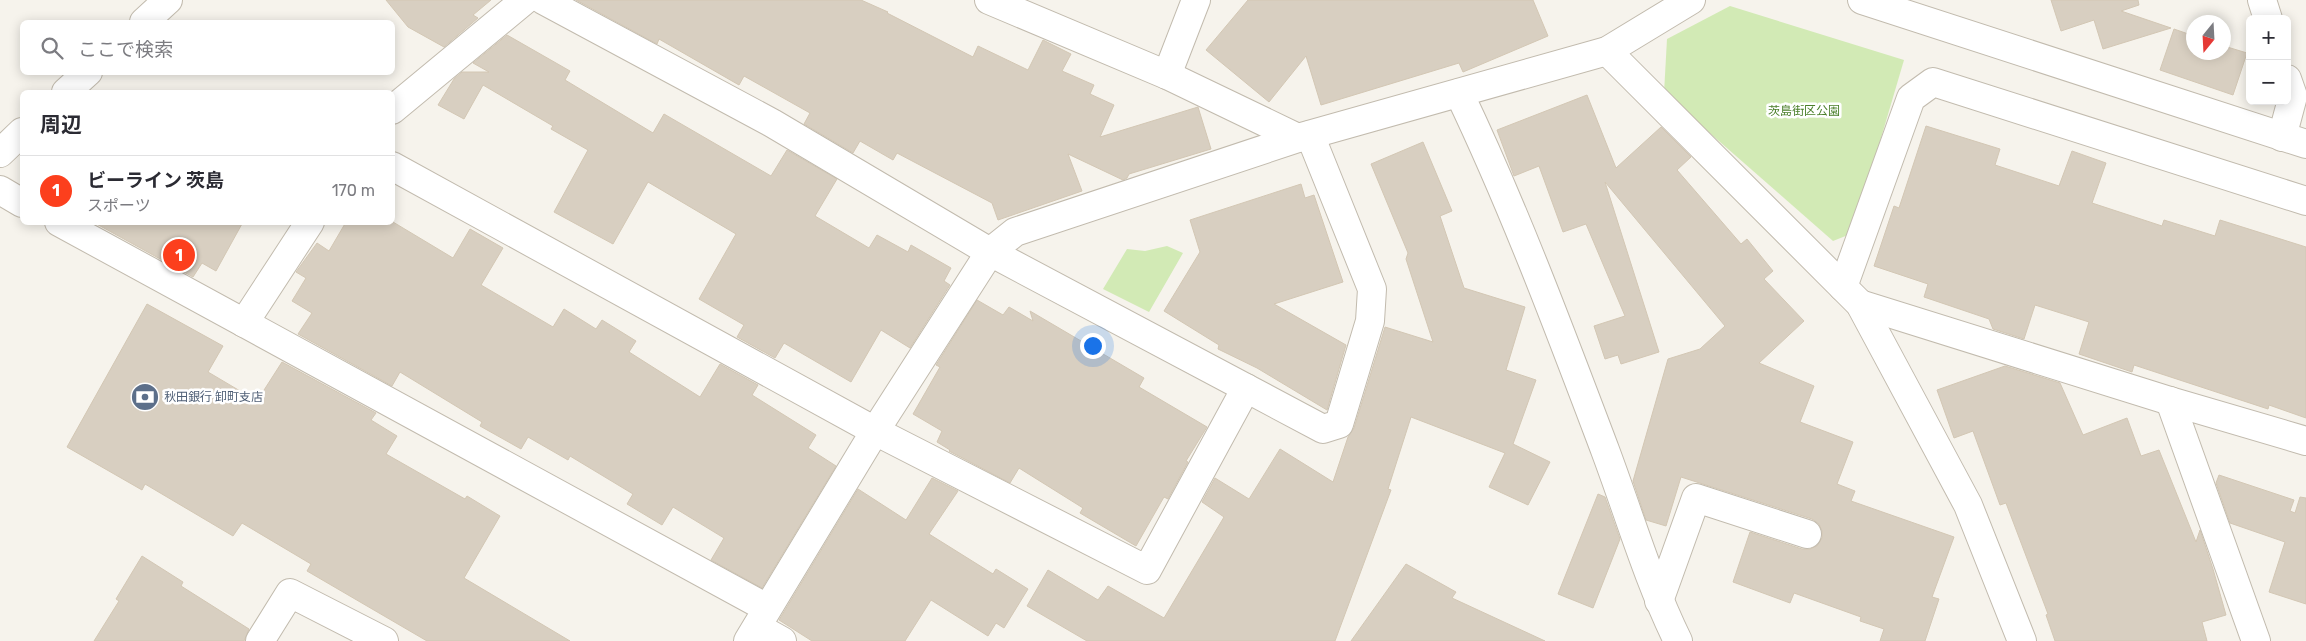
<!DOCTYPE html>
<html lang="ja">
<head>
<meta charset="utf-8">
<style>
  :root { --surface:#fff; --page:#f7f7f7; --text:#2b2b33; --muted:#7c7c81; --line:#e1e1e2; --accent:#fc3f1d }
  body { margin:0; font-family:Rubik,"Noto Sans JP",sans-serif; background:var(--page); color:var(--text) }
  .controls { position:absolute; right:15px; top:15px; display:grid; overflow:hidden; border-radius:8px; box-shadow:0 2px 12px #0003 }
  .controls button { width:45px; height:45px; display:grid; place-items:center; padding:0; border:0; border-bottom:1px solid var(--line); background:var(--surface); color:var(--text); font:25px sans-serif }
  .compass { position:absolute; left:2186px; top:15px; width:45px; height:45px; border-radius:50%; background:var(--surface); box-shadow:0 2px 12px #0003; rotate:198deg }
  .you { position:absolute; left:1092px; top:345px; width:18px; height:18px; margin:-12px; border:4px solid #fff; border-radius:50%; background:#1a73e8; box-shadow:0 0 0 8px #1a73e833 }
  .badge { display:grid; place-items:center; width:32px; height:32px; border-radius:50%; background:var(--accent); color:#fff; font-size:16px; font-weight:700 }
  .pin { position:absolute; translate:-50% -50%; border:2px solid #fff; box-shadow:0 1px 5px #0006 }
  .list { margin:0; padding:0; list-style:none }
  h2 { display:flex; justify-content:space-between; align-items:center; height:65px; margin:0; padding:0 20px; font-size:21px }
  h2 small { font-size:16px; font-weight:400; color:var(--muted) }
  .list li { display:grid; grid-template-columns:32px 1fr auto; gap:15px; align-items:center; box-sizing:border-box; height:70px; padding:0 20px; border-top:1px solid var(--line) }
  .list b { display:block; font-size:19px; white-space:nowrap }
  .list p { margin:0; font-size:16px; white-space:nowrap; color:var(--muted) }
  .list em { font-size:16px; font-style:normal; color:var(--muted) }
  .icon { flex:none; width:28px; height:28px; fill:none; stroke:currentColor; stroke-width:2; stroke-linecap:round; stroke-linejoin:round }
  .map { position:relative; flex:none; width:2306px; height:641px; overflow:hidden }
  .search { position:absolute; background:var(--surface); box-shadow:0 2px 12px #0003; left:20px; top:20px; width:375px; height:55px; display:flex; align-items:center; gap:12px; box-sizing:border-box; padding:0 18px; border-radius:8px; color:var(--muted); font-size:19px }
  .panel { position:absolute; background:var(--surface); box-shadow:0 2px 12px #0003; left:20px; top:90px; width:375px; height:135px; border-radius:8px }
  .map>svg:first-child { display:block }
  .green { fill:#d2eab5 }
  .building { fill:#d8cfc1; stroke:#d3c7b4 }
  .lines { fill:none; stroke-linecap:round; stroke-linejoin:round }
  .minor-casing { stroke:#c2bbae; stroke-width:30 }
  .minor { stroke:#fff; stroke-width:28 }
  .labels { text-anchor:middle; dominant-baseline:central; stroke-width:5; stroke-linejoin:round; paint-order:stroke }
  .park-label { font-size:12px; fill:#4a7f2a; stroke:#fff }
  .service-label { font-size:12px; fill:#4e5e75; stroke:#fff; text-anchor:start }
</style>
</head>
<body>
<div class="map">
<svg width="2306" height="641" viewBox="0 0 2306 641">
  <rect width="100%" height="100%" fill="#f6f3ec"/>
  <g class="green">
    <path d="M 1730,6 L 1904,60 L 1853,233 L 1833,241 L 1664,93 L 1667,39 Z"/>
    <path d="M 1167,246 L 1183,253 L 1149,312 L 1103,289 L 1127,249 L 1145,251 Z"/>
  </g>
  <g class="building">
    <path d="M 386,0 L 491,0 L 473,15 L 478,18 L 444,47 L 408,27 Z"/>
    <path d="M 576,0 L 861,0 L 888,12 L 887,13 L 973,57 L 978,46 L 1028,70 L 1043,40 L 1071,54 L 1062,71 L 1094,85 L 1090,94 L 1114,105 L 1100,137 L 1198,107 L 1211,149 L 1129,174 L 1127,178 L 1123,180 L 1068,154 L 1082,191 L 998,220 L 992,203 L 897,153 L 893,160 L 860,141 L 853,153 L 804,124 L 810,113 L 744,76 L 739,85 L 659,39 L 657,44 Z"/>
    <path d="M 1248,0 L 1533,0 L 1548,36 L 1463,72 L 1459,63 L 1321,105 L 1306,56 L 1269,102 L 1206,50 Z"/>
    <path d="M 2051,0 L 2138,0 L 2139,5 L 2121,11 L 2171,28 L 2103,49 L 2094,20 L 2061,31 Z"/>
    <path d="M 2174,29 L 2194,36 L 2194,52 L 2224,52 L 2224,46 L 2247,53 L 2233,95 L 2160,70 Z"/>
    <path d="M 507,35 L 570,71 L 565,80 L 653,133 L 664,114 L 771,176 L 787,150 L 837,179 L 815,216 L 869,248 L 877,235 L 908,252 L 911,245 L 951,268 L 944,281 L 950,285 L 910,348 L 881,330 L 851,382 L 784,343 L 775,358 L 737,337 L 744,325 L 699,299 L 736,234 L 648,182 L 613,244 L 554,212 L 588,150 L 551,129 L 553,126 L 483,85 L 464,119 L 438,105 L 454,79 L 462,72 L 489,72 L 473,63 Z"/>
    <path d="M 1587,95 L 1616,168 L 1661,127 L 1691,157 L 1677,170 L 1741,244 L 1747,239 L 1773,271 L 1764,279 L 1804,321 L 1759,363 L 1814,386 L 1800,422 L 1853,442 L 1837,484 L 1855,491 L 1851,501 L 1954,537 L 1932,597 L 1939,599 L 1925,641 L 1880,641 L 1884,629 L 1860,621 L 1861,617 L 1794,593 L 1790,603 L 1733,582 L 1750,532 L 1802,549 L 1810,549 L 1817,546 L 1822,538 L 1822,531 L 1819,524 L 1812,519 L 1681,477 L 1666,526 L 1646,520 L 1633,481 L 1668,359 L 1700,349 L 1725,326 L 1605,182 L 1659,352 L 1621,364 L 1618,355 L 1605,359 L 1594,326 L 1625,316 L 1586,224 L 1563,232 L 1539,166 L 1514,176 L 1497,130 Z"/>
    <path d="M 1926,126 L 2000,149 L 1995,165 L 2059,186 L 2072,151 L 2106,163 L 2092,203 L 2162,226 L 2164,220 L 2215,236 L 2220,220 L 2306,247 L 2306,418 L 2269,405 L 2268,409 L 2134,365 L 2132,372 L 2079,354 L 2089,322 L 2035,305 L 2024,339 L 1993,329 L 1989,319 L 1924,297 L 1928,284 L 1874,266 L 1894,206 L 1899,208 Z"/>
    <path d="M 1423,142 L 1452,211 L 1440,216 L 1464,288 L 1525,307 L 1506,370 L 1536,380 L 1513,444 L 1550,462 L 1528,505 L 1489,487 L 1505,453 L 1411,417 L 1388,489 L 1391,490 L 1335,641 L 1087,641 L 1027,606 L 1048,570 L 1098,600 L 1108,586 L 1164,618 L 1224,517 L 1202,502 L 1215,478 L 1249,499 L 1280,449 L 1333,482 L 1348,437 L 1354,428 L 1385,327 L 1433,342 L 1406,259 L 1408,253 L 1371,164 Z"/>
    <path d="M 1301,184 L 1305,198 L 1314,195 L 1343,282 L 1274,304 L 1346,345 L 1327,410 L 1257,368 L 1218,349 L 1219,345 L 1164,311 L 1200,252 L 1190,220 Z"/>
    <path d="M 93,222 L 243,222 L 216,271 L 202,263 L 193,277 Z"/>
    <path d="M 346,222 L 393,222 L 453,258 L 470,229 L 503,248 L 481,285 L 553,327 L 564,309 L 596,329 L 602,320 L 636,341 L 629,352 L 700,397 L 720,364 L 758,385 L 752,395 L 816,435 L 808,448 L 836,466 L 762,588 L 711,560 L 724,538 L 673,507 L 662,525 L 627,504 L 633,494 L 570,456 L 568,460 L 528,437 L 521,449 L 480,426 L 482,422 L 400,372 L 392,386 L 298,334 L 312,313 L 292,301 L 306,278 L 296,272 L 317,243 L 329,251 Z"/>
    <path d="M 977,300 L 1003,315 L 1009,307 L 1033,321 L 1030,311 L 1144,378 L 1139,387 L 1207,427 L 1186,461 L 1188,462 L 1168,499 L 1164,497 L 1136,546 L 1080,513 L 1083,508 L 1019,468 L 1010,483 L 949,451 L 950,450 L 937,442 L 942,431 L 913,414 L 940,367 L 936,365 Z"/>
    <path d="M 147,304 L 223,346 L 208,372 L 257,401 L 282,362 L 376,413 L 371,420 L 397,436 L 386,454 L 465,499 L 467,496 L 500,516 L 464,578 L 570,641 L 427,641 L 307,571 L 311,564 L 242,523 L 233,536 L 145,484 L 142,490 L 67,447 Z"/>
    <path d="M 2005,366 L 2060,383 L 2083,435 L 2127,418 L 2141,456 L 2159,450 L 2196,542 L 2200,530 L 2213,569 L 2226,615 L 2202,622 L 2207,641 L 2055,641 L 2046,615 L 2048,614 L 2006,503 L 2000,505 L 1973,431 L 1954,438 L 1937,390 Z"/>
    <path d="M 2219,475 L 2294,500 L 2290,511 L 2295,513 L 2300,497 L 2306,498 L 2306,604 L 2269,592 L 2285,542 L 2230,523 L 2216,483 Z"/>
    <path d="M 932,478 L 958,491 L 929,534 L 993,574 L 996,569 L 1028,589 L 1004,628 L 996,623 L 988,636 L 931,600 L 905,641 L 812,641 L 779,620 L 858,489 L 906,520 Z"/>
    <path d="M 1598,494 L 1605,497 L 1620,539 L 1593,608 L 1558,594 Z"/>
    <path d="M 142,556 L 183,582 L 181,586 L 249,629 L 244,641 L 94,641 L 119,601 L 116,599 Z"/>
    <path d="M 1406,564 L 1456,592 L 1452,598 L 1545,641 L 1351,641 Z"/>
  </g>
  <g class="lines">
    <defs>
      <g id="minor">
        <path d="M 989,0 L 1167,75 L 1298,138"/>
        <path d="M 1862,0 L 2306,144"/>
        <path d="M 2262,0 L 2268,19"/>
        <path d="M 144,22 L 168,0"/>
        <path d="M 1607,51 L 1860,304 L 1968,505 L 2022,641"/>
        <path d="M 1167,75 L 1196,0"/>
        <path d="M 66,92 L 88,72"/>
        <path d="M 1459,93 C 1514,208 1560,331 1605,450 C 1629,514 1648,580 1678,641"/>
        <path d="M 392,110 L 525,0"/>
        <path d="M 2282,137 L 2293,96 L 2287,79"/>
        <path d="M 0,153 L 22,132"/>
        <path d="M 392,166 L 875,431 L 1147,570 L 1246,388 L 990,252 L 772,123 L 543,0"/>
        <path d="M 0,190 L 22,203"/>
        <path d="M 59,222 L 767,608"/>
        <path d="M 1843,287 L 1911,98 L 1933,82 L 2306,201"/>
        <path d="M 1860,304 L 2170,401 L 2306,441"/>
        <path d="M 244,323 L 310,222"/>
        <path d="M 1246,388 L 1323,429 L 1339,424 L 1370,321 L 1372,289 L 1310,135"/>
        <path d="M 2170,401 L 2256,641"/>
        <path d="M 1659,601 L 1696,498 L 1807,534"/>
        <path d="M 757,627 L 782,641"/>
        <path d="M 260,641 L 290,593 L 384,641"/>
        <path d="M 748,641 L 875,431 L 990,252 L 1015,232 L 1298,138 L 1607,51 L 1691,0"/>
      </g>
    </defs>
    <use href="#minor" class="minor-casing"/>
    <use href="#minor" class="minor"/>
  </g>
  <defs>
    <symbol id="bank-disc" viewBox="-11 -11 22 22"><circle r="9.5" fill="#5c6f8a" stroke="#fff"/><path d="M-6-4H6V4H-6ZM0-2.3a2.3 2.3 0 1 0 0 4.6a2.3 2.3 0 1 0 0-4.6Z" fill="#fff"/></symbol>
  </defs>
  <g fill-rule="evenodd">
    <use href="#bank-disc" x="129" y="381" width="32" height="32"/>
  </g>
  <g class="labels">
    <g class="park-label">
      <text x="1804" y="111">茨島街区公園</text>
    </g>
    <g class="service-label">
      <text x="164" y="397">秋田銀行 卸町支店</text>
    </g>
  </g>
</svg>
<div class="controls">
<button>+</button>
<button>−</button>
</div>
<svg class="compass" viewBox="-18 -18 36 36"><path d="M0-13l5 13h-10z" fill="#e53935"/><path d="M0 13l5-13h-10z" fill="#7c7c81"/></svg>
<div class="you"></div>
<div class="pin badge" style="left:179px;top:255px">1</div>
<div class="search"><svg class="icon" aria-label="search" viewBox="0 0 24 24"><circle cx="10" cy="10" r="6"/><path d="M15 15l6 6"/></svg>ここで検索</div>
<section class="panel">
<h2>周辺<small></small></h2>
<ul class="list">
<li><span class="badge">1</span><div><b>ビーライン 茨島</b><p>スポーツ</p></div><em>170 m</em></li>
</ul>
</section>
</div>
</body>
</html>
